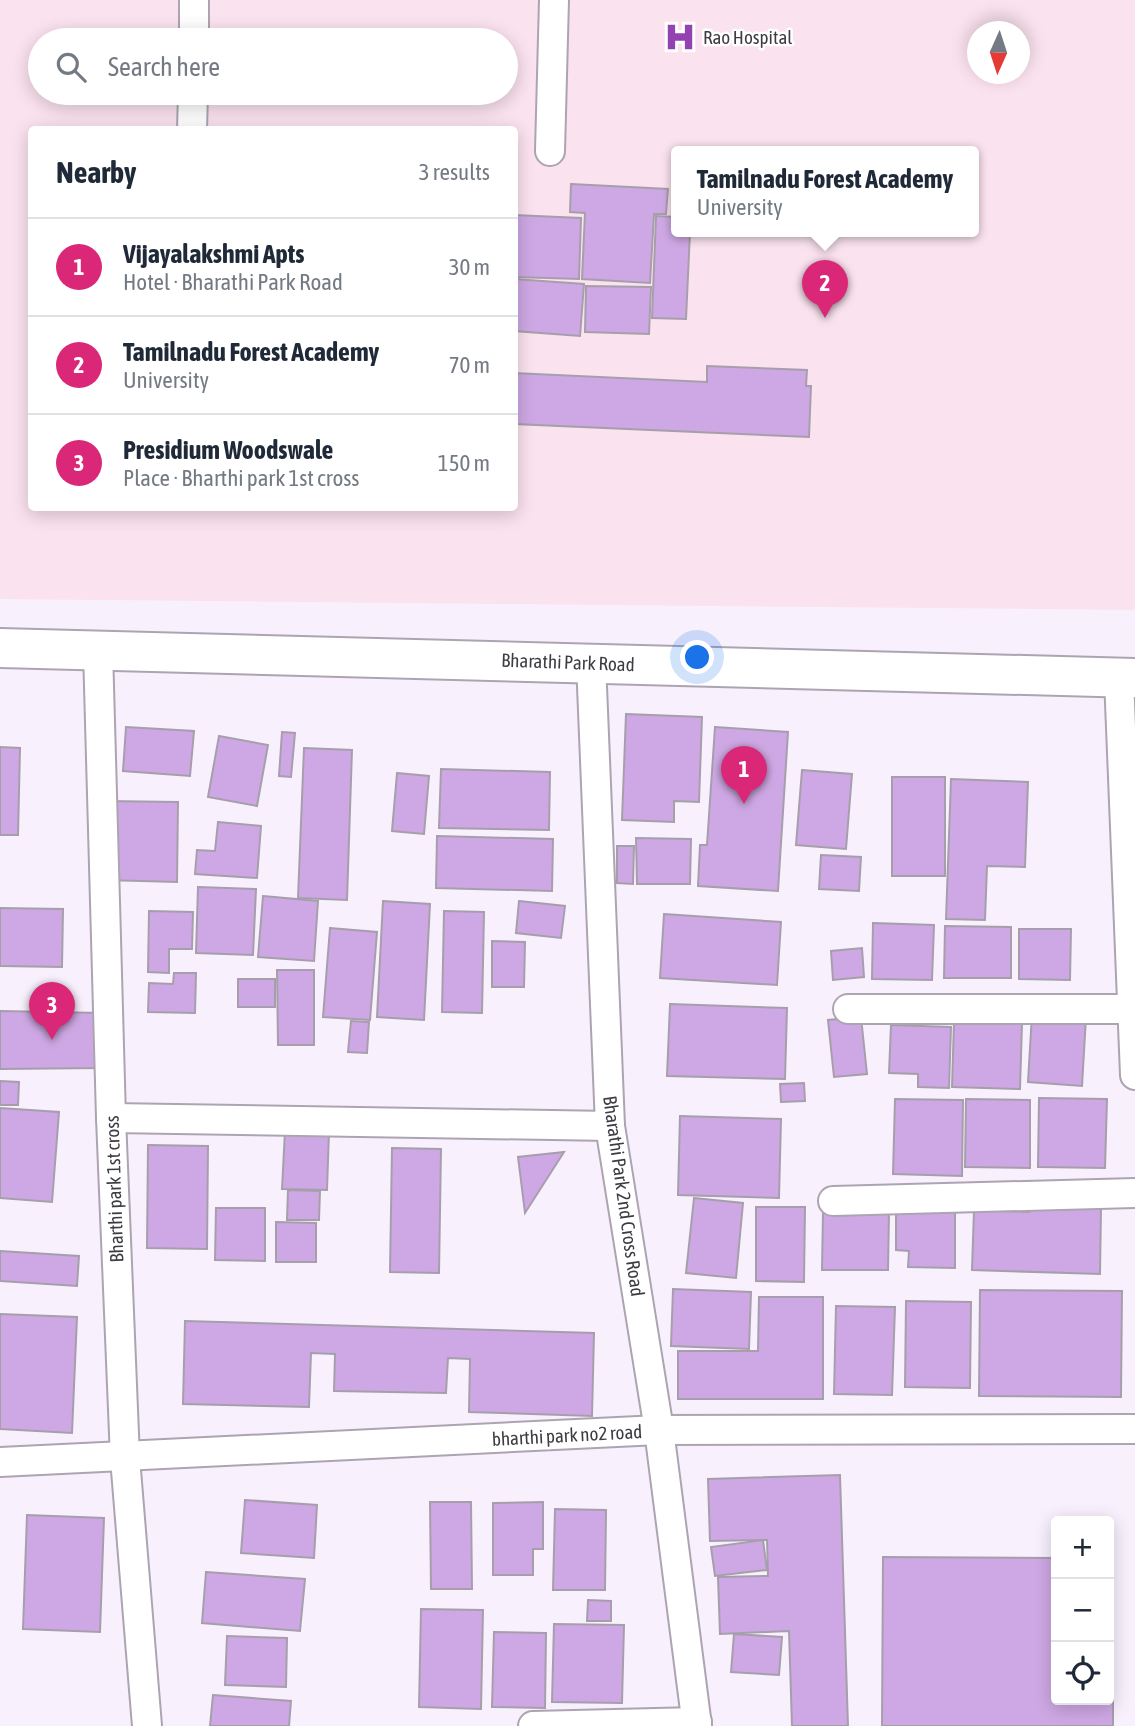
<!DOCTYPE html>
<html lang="en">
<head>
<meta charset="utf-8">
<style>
  :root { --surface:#fff; --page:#f6f6f7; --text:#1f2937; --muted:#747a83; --line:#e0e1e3; --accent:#db2777 }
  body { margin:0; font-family:"Asap Condensed",sans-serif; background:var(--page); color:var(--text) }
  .controls { position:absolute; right:21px; bottom:21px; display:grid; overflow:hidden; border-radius:7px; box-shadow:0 4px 18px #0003 }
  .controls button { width:63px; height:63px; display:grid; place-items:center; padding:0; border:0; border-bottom:2px solid var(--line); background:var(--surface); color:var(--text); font:35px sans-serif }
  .compass { position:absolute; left:967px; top:21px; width:63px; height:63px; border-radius:50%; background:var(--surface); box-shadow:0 4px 18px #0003; rotate:183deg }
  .you { position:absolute; left:698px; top:658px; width:24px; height:24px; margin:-18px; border:5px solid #fff; border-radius:50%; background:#1a73e8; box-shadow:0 0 0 10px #1a73e833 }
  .badge { display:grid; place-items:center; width:46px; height:46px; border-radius:50%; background:var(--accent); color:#fff; font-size:23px; font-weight:700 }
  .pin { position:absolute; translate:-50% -58px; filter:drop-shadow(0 2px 4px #0008) }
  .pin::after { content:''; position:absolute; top:37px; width:24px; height:21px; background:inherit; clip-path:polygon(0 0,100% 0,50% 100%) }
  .popup { position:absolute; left:671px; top:146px; width:308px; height:91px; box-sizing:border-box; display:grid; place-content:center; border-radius:7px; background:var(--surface); filter:drop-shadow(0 2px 5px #0005); font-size:23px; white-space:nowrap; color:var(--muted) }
  .popup b { font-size:26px; color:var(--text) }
  .popup::after { content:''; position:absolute; left:50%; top:100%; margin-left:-14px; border:14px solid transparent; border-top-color:var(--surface) }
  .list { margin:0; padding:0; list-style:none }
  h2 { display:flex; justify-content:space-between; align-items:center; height:91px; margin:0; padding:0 28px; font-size:30px }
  h2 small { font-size:23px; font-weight:400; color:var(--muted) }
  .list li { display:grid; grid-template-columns:46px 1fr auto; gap:21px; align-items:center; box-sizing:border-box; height:98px; padding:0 28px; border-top:2px solid var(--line) }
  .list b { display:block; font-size:26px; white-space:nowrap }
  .list p { margin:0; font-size:23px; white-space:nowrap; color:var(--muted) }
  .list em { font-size:23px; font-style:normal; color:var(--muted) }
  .icon { flex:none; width:38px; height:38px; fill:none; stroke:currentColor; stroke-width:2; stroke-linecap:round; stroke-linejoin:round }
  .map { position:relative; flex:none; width:1135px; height:1726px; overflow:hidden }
  .search { position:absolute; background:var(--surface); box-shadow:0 4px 18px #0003; left:28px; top:28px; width:490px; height:77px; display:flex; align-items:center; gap:18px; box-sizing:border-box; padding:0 24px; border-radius:38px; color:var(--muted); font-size:26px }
  .panel { position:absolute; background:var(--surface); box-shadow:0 4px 18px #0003; left:28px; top:126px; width:490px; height:385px; border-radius:7px }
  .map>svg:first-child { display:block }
  .education { fill:#fae2ee; fill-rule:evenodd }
  .building { fill:#cea8e4; stroke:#a79eac; stroke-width:2 }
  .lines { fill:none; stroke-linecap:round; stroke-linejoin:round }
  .street-casing { stroke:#ada4b2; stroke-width:32 }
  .secondary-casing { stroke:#ada4b2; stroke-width:42 }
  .street { stroke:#fff; stroke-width:28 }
  .secondary { stroke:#fff; stroke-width:38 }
  .labels { text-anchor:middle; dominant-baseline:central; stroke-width:5; stroke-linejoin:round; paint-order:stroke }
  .poi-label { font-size:19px; fill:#3f3b42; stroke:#fff; text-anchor:start }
  .street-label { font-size:19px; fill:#3f3b42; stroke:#fff }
</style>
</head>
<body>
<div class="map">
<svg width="1135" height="1726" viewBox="0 0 1135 1726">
  <rect width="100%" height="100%" fill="#f8f1fd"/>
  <path class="education" d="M 0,0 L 1135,0 L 1135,610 L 0,599 ZM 978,32 L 1020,32 L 1020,74 L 978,74 ZM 40,40 L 506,40 L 506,93 L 40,93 ZM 32,130 L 514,130 L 514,508 L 32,508 ZM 676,152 L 974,152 L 974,232 L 676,232 Z"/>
  <g class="building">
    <path d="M 571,184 L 668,189 L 666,214 L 654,214 L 650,283 L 582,279 L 585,213 L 570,212 Z"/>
    <path d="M 514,215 L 581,218 L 579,279 L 514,277 Z"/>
    <path d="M 656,216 L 676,217 L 676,232 L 690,232 L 686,319 L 652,318 Z"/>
    <path d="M 514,279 L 584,284 L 580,336 L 514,331 Z"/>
    <path d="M 586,286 L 651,287 L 649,334 L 585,332 Z"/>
    <path d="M 707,366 L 807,370 L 806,386 L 811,386 L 809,437 L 514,424 L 514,373 L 707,382 Z"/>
    <path d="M 626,714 L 702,717 L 699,802 L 674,801 L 674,822 L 622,820 Z"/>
    <path d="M 126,727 L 194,731 L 190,776 L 123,771 Z"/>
    <path d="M 715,727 L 788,732 L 778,891 L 698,886 L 700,845 L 707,845 Z"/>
    <path d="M 282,732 L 295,733 L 291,777 L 279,776 Z"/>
    <path d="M 219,736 L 268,745 L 257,806 L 208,797 Z"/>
    <path d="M 0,747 L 20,748 L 18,835 L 0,835 Z"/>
    <path d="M 304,748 L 352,750 L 347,900 L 298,898 Z"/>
    <path d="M 441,769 L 550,772 L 549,830 L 439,828 Z"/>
    <path d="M 802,770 L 852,774 L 846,849 L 796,845 Z"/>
    <path d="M 397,773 L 429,776 L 424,834 L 392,831 Z"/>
    <rect x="892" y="777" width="53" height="99"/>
    <path d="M 951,779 L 1028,782 L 1025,867 L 987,866 L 985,920 L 946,919 Z"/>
    <path d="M 106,801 L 178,802 L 177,882 L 105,880 Z"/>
    <path d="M 218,822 L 261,826 L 257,878 L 195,874 L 197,850 L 215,851 Z"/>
    <path d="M 437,836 L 553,839 L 552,891 L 436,888 Z"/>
    <path d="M 636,838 L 691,839 L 690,884 L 637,884 Z"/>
    <path d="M 617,846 L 634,846 L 633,884 L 617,883 Z"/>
    <path d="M 821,855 L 861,857 L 859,891 L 819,889 Z"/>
    <path d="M 198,887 L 256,889 L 253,955 L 196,953 Z"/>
    <path d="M 263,896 L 318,901 L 314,961 L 258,957 Z"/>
    <path d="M 383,901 L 430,904 L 424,1020 L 377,1017 Z"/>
    <path d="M 519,901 L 565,906 L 561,938 L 516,933 Z"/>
    <path d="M 0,908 L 63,909 L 62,967 L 0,966 Z"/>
    <path d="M 149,911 L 193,912 L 192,949 L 169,949 L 169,973 L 148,972 Z"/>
    <path d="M 444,911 L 484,912 L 482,1013 L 442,1012 Z"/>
    <path d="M 664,914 L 781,922 L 777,985 L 660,978 Z"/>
    <path d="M 873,923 L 934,925 L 932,980 L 872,979 Z"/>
    <path d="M 945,926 L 1011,927 L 1011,978 L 944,978 Z"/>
    <path d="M 330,928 L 377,932 L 370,1020 L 323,1017 Z"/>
    <path d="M 1019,929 L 1071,929 L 1070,980 L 1019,979 Z"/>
    <path d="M 492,941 L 525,942 L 524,987 L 492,987 Z"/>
    <path d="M 862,948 L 864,977 L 833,980 L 831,951 Z"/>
    <path d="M 277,970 L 314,970 L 314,1045 L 278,1045 Z"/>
    <path d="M 174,973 L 196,973 L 195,1013 L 148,1012 L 149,983 L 173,984 Z"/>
    <rect x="238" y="979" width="37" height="28"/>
    <path d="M 670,1004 L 787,1008 L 785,1079 L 667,1076 Z"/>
    <path d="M 0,1011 L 102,1013 L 104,1068 L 0,1069 Z"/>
    <path d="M 1032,1014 L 1086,1017 L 1082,1086 L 1028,1082 Z"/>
    <path d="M 861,1017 L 867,1074 L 834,1077 L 828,1020 Z"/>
    <path d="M 351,1021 L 369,1022 L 367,1053 L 348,1052 Z"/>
    <path d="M 954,1021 L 1022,1023 L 1020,1089 L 952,1087 Z"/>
    <path d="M 891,1025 L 951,1027 L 949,1088 L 918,1087 L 918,1074 L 889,1073 Z"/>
    <path d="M 0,1081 L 19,1082 L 18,1105 L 0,1105 Z"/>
    <path d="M 804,1083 L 805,1101 L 781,1102 L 780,1084 Z"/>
    <path d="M 1039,1098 L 1107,1099 L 1105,1168 L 1038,1167 Z"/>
    <path d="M 895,1099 L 963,1100 L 962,1176 L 893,1174 Z"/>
    <path d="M 966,1099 L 1030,1100 L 1030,1168 L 965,1167 Z"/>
    <path d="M 0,1108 L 59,1112 L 52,1202 L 0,1198 Z"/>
    <path d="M 680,1116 L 781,1119 L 779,1198 L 678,1195 Z"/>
    <path d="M 285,1131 L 329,1132 L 327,1190 L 282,1189 Z"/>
    <path d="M 148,1145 L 208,1146 L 207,1249 L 147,1248 Z"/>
    <path d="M 392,1148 L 441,1149 L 439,1273 L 390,1272 Z"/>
    <path d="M 564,1152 L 525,1213 L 518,1157 Z"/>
    <path d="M 288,1190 L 320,1191 L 319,1220 L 287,1220 Z"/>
    <path d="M 694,1198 L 743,1203 L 736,1278 L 686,1273 Z"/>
    <path d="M 1030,1206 L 1101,1208 L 1100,1274 L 972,1270 L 974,1210 L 1029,1212 Z"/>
    <path d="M 756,1207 L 805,1207 L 804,1282 L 756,1281 Z"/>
    <path d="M 216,1208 L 265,1208 L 265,1261 L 215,1260 Z"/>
    <path d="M 896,1210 L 955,1211 L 955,1268 L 908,1267 L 909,1251 L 896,1250 Z"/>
    <path d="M 823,1212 L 889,1212 L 888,1270 L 822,1270 Z"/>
    <path d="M 276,1222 L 316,1223 L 316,1262 L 276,1262 Z"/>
    <path d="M 0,1251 L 79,1256 L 77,1286 L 0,1281 Z"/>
    <path d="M 673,1289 L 751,1292 L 749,1349 L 671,1346 Z"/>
    <path d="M 980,1290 L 1122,1291 L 1121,1397 L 979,1396 Z"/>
    <path d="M 759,1297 L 823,1297 L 823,1399 L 678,1399 L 678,1351 L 758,1351 Z"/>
    <path d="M 906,1301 L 971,1302 L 970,1388 L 905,1387 Z"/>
    <path d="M 836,1306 L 895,1307 L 892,1395 L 834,1394 Z"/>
    <path d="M 0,1314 L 77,1317 L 72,1433 L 0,1429 Z"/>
    <path d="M 185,1321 L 594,1333 L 592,1416 L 469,1412 L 470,1359 L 448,1358 L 446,1393 L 334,1391 L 335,1354 L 311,1353 L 309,1407 L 183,1404 Z"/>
    <path d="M 840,1475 L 848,1726 L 792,1726 L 789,1631 L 720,1634 L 718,1577 L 768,1576 L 767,1540 L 710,1541 L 708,1479 Z"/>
    <path d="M 245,1500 L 317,1505 L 314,1558 L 241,1553 Z"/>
    <path d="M 430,1502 L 471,1502 L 472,1589 L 431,1589 Z"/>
    <path d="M 543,1502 L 543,1549 L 533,1549 L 533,1575 L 493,1575 L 493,1503 Z"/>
    <path d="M 555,1509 L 606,1510 L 605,1590 L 553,1590 Z"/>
    <path d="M 27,1515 L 104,1518 L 100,1632 L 23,1629 Z"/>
    <path d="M 763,1540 L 767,1570 L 715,1576 L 711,1547 Z"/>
    <path d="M 883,1557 L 1056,1558 L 1056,1700 L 1109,1700 L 1109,1559 L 1113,1559 L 1113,1726 L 882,1726 Z"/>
    <path d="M 206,1572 L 305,1579 L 300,1631 L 202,1623 Z"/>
    <path d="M 588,1600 L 611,1601 L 611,1621 L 587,1621 Z"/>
    <path d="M 421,1609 L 483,1610 L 481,1709 L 419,1707 Z"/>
    <path d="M 554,1624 L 624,1625 L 622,1703 L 552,1702 Z"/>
    <path d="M 494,1632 L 546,1633 L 545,1708 L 492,1707 Z"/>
    <path d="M 734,1634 L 782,1637 L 779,1675 L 731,1672 Z"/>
    <path d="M 227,1636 L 287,1638 L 286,1687 L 225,1685 Z"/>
    <path d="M 213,1695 L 291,1701 L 289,1726 L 210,1726 Z"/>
  </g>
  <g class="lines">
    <defs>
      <g id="street">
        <path d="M 194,40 L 194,0"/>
        <path d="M 192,130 L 193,93"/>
        <path d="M 550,151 L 554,0"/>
        <path d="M 98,650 L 111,1118 L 125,1458 L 147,1726"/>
        <path d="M 591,662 L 610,1126 L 659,1430 L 697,1726"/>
        <path d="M 1119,678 L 1135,1075"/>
        <path d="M 848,1009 L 1132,1009"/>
        <path d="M 111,1118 L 610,1126"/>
        <path d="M 833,1201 L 1135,1193"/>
        <path d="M 0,1462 L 659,1430 L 1135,1429"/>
        <path d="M 533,1726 L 697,1722"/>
      </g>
      <path id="secondary" d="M 0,648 L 1135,678"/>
    </defs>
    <use href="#street" class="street-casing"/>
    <use href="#secondary" class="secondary-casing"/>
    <use href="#street" class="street"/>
    <use href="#secondary" class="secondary"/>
  </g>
  <defs>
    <symbol id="hospital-bare" viewBox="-9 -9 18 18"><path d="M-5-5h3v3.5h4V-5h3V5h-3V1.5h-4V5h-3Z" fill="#9342b2" stroke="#fff" stroke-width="2.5" paint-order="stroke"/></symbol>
  </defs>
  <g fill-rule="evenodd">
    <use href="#hospital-bare" x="658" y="15" width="44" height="44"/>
  </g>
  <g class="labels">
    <g class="poi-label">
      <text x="703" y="37">Rao Hospital</text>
    </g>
    <g class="street-label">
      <text transform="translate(568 662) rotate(2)">Bharathi Park Road</text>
      <text transform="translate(114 1189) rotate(-92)">Bharthi park 1st cross</text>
      <text transform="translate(624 1196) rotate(82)">Bharathi Park 2nd Cross Road</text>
      <text transform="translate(567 1435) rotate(-3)">bharthi park no2 road</text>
    </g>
  </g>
</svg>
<div class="controls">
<button>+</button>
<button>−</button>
<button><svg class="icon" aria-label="locate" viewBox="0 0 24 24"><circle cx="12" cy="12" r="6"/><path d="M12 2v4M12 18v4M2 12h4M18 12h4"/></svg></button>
</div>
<svg class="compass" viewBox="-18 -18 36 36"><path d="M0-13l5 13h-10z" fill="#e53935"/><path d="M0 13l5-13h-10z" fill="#747a83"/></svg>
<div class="you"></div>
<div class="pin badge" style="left:744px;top:804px">1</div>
<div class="pin badge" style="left:825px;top:318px">2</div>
<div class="popup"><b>Tamilnadu Forest Academy</b>University</div>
<div class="pin badge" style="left:52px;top:1040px">3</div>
<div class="search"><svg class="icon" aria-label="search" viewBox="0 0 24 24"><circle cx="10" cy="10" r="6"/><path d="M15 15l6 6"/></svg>Search here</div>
<section class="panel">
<h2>Nearby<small>3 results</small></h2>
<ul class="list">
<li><span class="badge">1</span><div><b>Vijayalakshmi Apts</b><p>Hotel · Bharathi Park Road</p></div><em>30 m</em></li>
<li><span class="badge">2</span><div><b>Tamilnadu Forest Academy</b><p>University</p></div><em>70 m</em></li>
<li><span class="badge">3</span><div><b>Presidium Woodswale</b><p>Place · Bharthi park 1st cross</p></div><em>150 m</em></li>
</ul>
</section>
</div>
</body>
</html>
